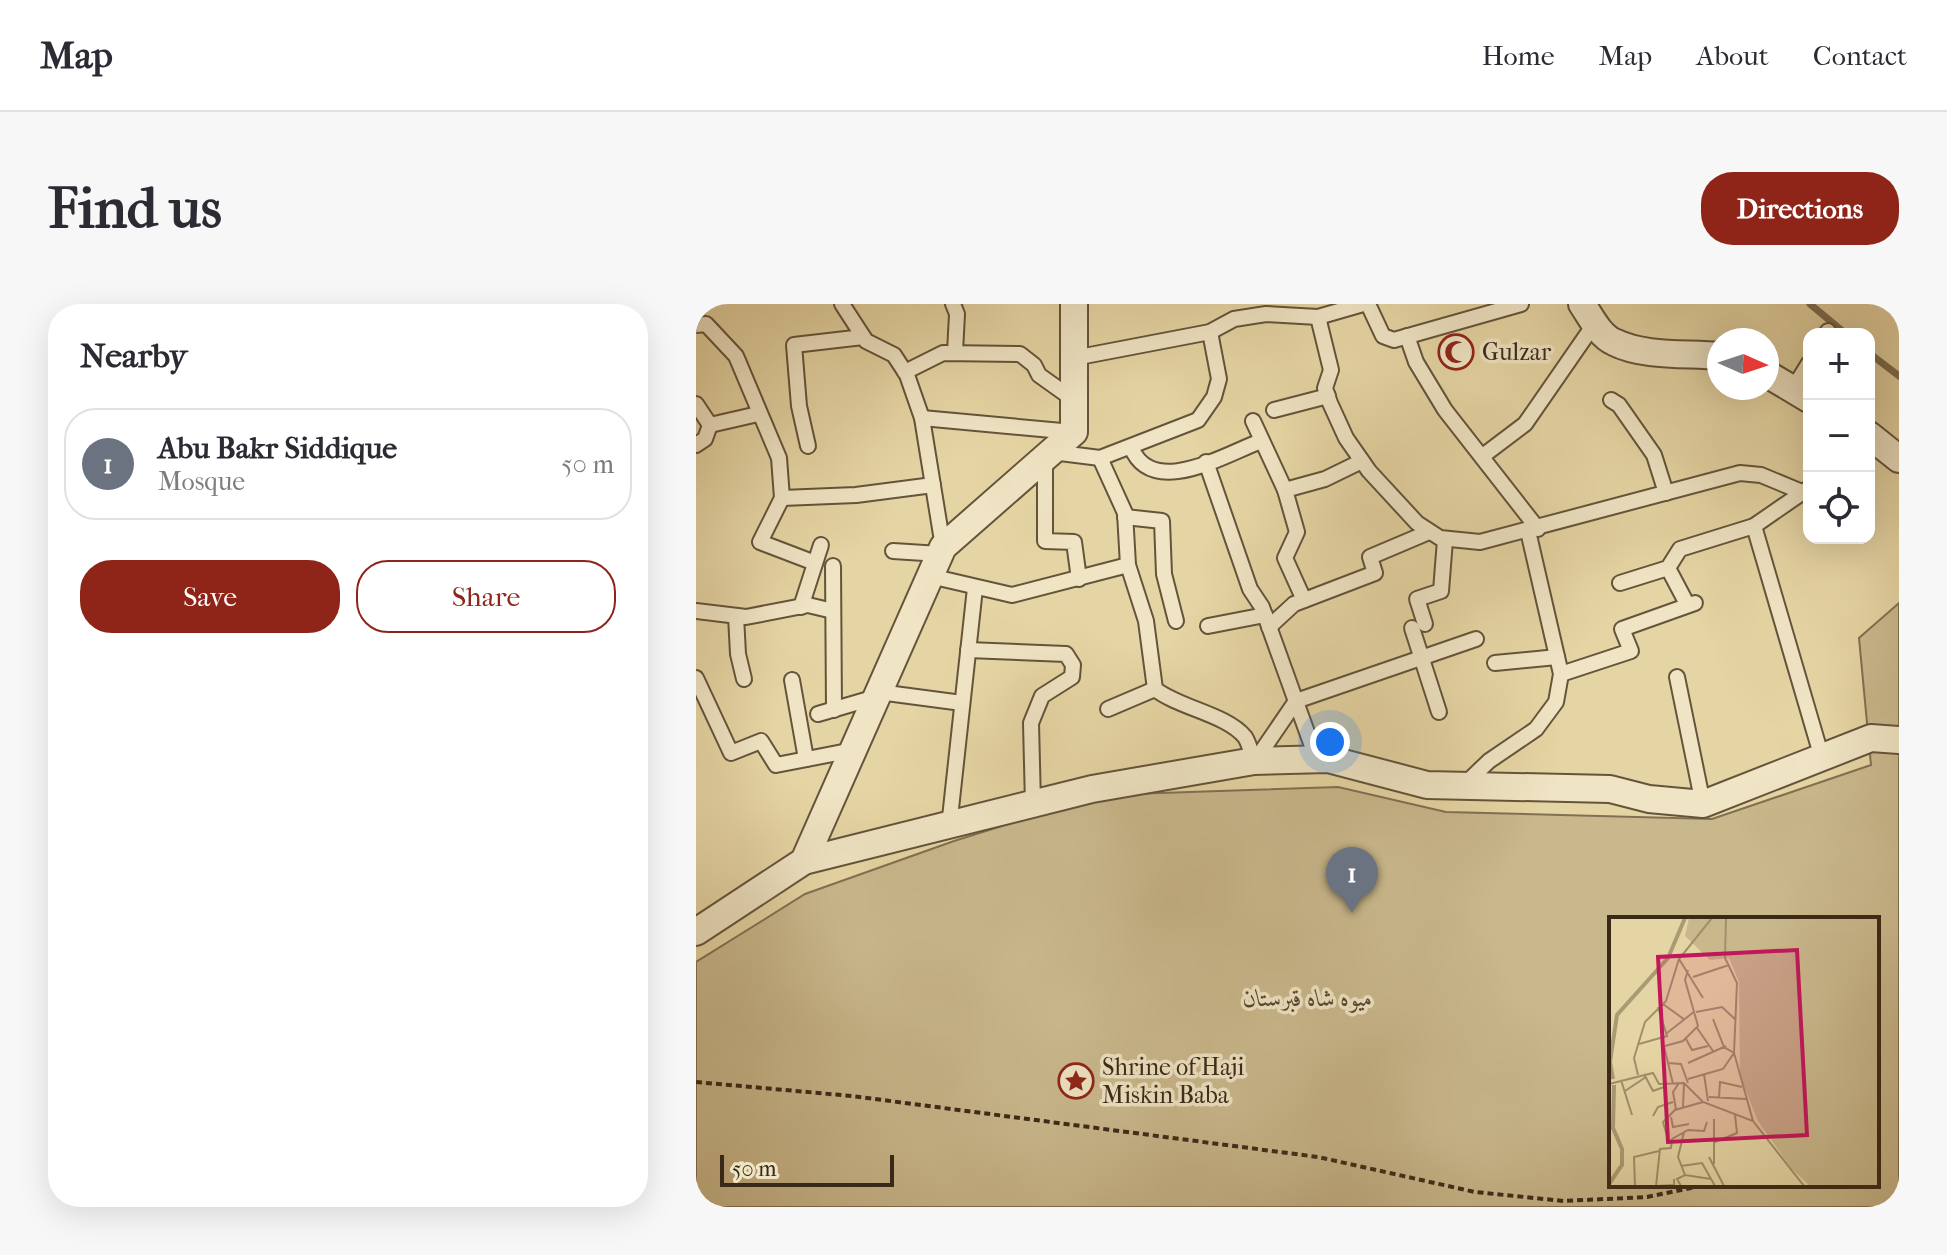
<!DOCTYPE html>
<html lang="en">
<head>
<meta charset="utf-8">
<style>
  :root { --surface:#fff; --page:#f7f7f7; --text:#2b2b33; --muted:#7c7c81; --line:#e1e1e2; --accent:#8f2418 }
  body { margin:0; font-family:"IM FELL French Canon",Amiri,serif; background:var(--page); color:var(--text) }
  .controls { position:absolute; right:24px; top:24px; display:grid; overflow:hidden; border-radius:16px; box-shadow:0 8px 32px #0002 }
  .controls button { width:72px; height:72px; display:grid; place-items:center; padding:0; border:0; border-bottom:2px solid var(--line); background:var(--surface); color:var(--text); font:40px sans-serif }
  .compass { position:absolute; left:1011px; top:24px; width:72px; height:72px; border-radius:50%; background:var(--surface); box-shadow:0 8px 32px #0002; rotate:93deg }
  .scale { position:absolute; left:24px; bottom:20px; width:174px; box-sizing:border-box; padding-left:8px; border:4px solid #392918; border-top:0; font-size:22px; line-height:28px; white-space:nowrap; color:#392918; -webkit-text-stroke:6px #efe4c4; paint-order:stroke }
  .you { position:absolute; left:634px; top:438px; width:28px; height:28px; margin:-20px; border:6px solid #fff; border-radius:50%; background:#1a73e8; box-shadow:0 0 0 12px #1a73e833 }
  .badge { display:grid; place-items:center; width:52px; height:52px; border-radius:50%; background:var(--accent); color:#fff; font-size:26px; font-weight:700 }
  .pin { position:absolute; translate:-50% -66px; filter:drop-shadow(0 2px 4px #0008) }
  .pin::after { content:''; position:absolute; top:42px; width:28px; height:24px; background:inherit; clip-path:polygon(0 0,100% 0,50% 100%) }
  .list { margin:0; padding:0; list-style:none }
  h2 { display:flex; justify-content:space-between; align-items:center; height:104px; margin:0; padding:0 32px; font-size:34px }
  h2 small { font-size:26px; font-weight:400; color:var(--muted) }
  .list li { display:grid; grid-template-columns:52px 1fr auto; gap:24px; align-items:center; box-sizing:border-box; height:112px; margin:0 16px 16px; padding:0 16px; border:2px solid var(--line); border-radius:32px }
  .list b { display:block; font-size:30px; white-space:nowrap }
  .list p { margin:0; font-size:26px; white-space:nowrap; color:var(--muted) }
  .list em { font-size:26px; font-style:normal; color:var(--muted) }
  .actions { display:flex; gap:16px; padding:24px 32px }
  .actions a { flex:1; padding:18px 0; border:2px solid var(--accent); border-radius:32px; text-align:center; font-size:28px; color:var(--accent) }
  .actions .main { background:var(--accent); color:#fff }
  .icon { flex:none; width:44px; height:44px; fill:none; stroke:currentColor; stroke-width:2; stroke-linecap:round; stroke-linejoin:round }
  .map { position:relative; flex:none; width:1203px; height:903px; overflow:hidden; border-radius:32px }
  header { display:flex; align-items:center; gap:48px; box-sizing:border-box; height:112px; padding:0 40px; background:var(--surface); border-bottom:2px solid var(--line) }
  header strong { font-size:38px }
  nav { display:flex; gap:44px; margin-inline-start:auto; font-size:28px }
  .intro { display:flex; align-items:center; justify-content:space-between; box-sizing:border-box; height:192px; padding:0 48px }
  h1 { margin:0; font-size:56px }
  .button { padding:20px 36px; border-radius:32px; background:var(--accent); color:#fff; font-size:28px; font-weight:700 }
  main { display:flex; gap:48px; padding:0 48px }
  aside { flex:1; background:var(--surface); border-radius:32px; box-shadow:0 8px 32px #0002 }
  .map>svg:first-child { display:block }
  .green { fill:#c9b88c; stroke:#817052; stroke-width:2; fill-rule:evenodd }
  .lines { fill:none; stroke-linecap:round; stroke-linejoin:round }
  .stream { stroke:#7d6d4f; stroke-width:7 }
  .lane-casing { stroke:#64543b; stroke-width:18 }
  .street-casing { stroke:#64543b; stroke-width:30 }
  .path { stroke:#392918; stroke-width:4; stroke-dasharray:6 4; stroke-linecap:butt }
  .lane { stroke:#efe4c4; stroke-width:14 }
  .street { stroke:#efe4c4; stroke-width:26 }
  .labels { text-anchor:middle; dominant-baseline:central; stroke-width:7; stroke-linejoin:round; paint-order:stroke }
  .poi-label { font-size:24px; fill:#392918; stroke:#efe4c4; text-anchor:start }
  .park-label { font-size:24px; font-style:italic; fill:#56462f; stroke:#efe4c4 }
  .inset-river { fill:none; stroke:#ab9b74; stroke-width:4 }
  .inset-road { fill:none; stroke:#a1906c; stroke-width:2 }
  .view { fill:#c2185b; fill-opacity:0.15; stroke:#c2185b; stroke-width:4 }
  .inset-edge { fill:none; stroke:#392918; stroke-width:4 }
</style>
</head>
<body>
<header>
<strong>Map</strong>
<nav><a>Home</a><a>Map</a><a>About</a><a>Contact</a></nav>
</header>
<div class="intro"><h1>Find us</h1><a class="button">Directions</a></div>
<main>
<aside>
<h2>Nearby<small></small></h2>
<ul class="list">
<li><span class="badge" style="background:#6b7280">1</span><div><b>Abu Bakr Siddique</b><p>Mosque</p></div><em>50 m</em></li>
</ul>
<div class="actions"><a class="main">Save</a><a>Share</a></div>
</aside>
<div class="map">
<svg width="1203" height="903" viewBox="0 0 1203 903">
  <rect width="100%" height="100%" fill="#e6d5a4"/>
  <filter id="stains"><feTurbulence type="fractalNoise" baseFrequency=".0025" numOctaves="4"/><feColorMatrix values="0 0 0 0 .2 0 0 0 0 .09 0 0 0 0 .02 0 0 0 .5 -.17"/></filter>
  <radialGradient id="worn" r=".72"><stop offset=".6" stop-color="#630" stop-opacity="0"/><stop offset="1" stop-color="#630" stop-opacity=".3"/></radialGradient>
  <path class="green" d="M 1203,299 L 1203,903 L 0,903 L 0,658 L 109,590 L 258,537 L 404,491 L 642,483 L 750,508 L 1016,515 L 1175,461 L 1163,334 ZM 915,615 L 1181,615 L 1181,881 L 915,881 Z"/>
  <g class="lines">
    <g class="stream">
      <path d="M 1114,0 L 1150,30"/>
      <path d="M 1173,49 L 1203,72"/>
    </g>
    <defs>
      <g id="lane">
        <path d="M 146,0 L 170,37 L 198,51 L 211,71 L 226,114 L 247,243"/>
        <path d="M 257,0 L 261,10 L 259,48"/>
        <path d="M 672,0 L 687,32 L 698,36 L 825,0"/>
        <path d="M 622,13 L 635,66 L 629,84 L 634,99 L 650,134 L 673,167 L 721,219 L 744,234 L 784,238 L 1044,169 L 1065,171 L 1106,188"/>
        <path d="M 0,21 L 10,20 L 40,52 L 83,154 L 86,194 L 64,238 L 119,259"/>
        <path d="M 1130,30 L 1132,27"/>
        <path d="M 711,32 L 720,58 L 749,106 L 842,225"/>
        <path d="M 378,54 L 514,28 L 538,15 L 570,10 L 622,13 L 667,0"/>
        <path d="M 209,68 L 247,49 L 324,50 L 338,61 L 343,71 L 378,96"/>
        <path d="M 1097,85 L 1113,59"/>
        <path d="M 915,96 L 923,101 L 958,151 L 970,189"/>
        <path d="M 0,100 L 14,121 L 62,110"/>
        <path d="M 578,106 L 632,92"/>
        <path d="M 226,114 L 377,128"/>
        <path d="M 557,117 L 589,186"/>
        <path d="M 0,141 L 9,135 L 14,121"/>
        <path d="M 112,142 L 103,102 L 98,41 L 167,33"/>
        <path d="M 435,143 C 456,195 528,151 565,137"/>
        <path d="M 356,148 L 404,154 L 502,116 L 518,93 L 523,75 L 514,28"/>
        <path d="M 788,151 L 829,120 L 899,19"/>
        <path d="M 349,154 L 349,237 L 378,238 L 383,275"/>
        <path d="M 404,154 L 429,209 L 432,261 L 450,317 L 459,385 C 483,404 530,410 549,433 C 553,439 556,451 558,457"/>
        <path d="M 510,158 L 554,285 L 566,303 L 621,456"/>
        <path d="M 86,194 L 160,191 L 237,181"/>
        <path d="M 429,213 L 466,217 L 468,270 L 480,317"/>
        <path d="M 1058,222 L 1126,454"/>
        <path d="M 197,247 L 244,250"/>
        <path d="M 137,262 L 138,406"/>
        <path d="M 972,264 L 991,300"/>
        <path d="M 234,272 L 316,291 L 432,261"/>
        <path d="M 924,279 L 972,264 L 984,245 L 1058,222 L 1113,184"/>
        <path d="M 608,296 L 589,254 L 601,228 L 589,186 L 629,175 L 666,157"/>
        <path d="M 105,303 L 125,241"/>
        <path d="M 0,307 L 50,313 L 112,301 L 137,307"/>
        <path d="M 40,312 L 42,350 L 48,375"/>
        <path d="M 729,320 L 721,295 L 745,287 L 749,236"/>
        <path d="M 512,322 L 569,311"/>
        <path d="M 573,323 L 598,300 L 679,269 L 674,253 L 733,228"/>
        <path d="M 716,324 L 743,408"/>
        <path d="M 272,346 L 370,350 L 377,361 L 376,373 L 346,392 L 335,419 L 337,500"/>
        <path d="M 799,359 L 861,353"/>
        <path d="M 865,370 L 935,347 L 926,325 L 999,299"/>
        <path d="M 981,373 L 1007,500"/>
        <path d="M 0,374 L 35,449 L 65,437 L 80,461 L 157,446"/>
        <path d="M 96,376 L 110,455"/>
        <path d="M 183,388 L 266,399"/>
        <path d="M 412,405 L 459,385"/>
        <path d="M 122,410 L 180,393"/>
        <path d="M 559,457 L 600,397 L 780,335"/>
        <path d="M 768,481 L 793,457 L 840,425 L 860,398 L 865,370 L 832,227"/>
        <path d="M 253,523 L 279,284"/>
      </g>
      <g id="street">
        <path d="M 886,0 C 895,13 903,31 918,38 C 948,53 990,49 1023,52"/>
        <path d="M 1071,70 L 1113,95"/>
        <path d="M 1173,131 L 1203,155"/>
        <path d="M 108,557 L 396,485 L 558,457 L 632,455 L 731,481 L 914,485 L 953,495 L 1007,500 L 1175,434 L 1203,436"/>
        <path d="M 0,628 L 108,557 L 247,243 L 378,128 L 378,0"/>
      </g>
    </defs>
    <use href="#lane" class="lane-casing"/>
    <use href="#street" class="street-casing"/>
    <path class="path" d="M 0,778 L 156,792 L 622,853 L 779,888 L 868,897 L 951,893 L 1010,881"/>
    <use href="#lane" class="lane"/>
    <use href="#street" class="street"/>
  </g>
  <defs>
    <symbol id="mosque-ring" viewBox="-11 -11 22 22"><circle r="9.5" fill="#efe4c4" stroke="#8f2418" stroke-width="1.5"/><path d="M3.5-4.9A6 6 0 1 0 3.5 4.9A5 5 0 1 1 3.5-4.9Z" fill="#8f2418"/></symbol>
    <symbol id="sight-ring" viewBox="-11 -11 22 22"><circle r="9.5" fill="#efe4c4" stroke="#8f2418" stroke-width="1.5"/><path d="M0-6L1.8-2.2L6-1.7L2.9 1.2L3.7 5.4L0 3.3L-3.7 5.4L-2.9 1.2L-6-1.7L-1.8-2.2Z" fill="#8f2418"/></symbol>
  </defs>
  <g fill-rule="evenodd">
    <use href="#mosque-ring" x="740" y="28" width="40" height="40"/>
    <use href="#sight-ring" x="360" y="757" width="40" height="40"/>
  </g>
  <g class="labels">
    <g class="poi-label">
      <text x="786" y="48">Gulzar</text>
      <text x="406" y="763">Shrine of Haji<tspan x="406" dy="28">Miskin Baba</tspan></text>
    </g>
    <g class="park-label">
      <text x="612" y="694">میوہ شاہ قبرستان</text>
    </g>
  </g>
  <g transform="translate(913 613)">
    <rect width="270" height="270" fill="#e6d5a4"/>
    <path d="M 80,1 L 270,1 L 270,269 L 201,269 L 182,251 L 149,204 L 131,159 L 130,65 L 120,41 L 101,43 L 76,19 Z" fill="#c9b88c"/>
    <path class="inset-river" d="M 4,162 L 1,145 L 8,98 L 59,41 L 76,1M 0,267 L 13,248 L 13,232 L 4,211 L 5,168"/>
    <path class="inset-road" d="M 117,1 L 116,41 L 128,66 L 125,136 L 144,204M 70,42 L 94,81M 84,60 L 120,48M 54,87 L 76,103M 87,95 L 113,90 L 127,103M 88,111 L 104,134M 58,116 L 86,94M 77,122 L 83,133 L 99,129M 30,127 L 58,119 L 49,90M 55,129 L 64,167M 56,129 L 74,124 L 89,109 L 76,63 L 79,53M 59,146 L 72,147 L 79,166M 79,146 L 117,129M 35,157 L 44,174 L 55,170M 95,157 L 99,184M 29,158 L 25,141 L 36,105 L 57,84 L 70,42 L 103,1M 79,162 L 114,152 L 125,136 L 115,130 L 104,102M 12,163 L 23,198M 0,167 L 44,156 L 50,167 L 75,166 L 94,185 L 144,204 L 195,269M 16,174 L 37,160M 100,180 L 137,182M 110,181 L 111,165 L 133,170M 74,190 L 75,166M 67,193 L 64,175 L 70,166M 44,199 L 49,190 L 64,185M 62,200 L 64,210 L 80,207M 105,202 L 105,247M 75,215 L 69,240 L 76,258M 58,219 L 54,205 L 66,193 L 94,185M 106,225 L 128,216 L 126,198M 100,240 L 115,269M 72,249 L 93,246 L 106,269M 26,269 L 25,240 L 50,234M 47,269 L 51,232 L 62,231 L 63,222 L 79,213 L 95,214 L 98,205M 47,269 L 65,268 L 65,262M 72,269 L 68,262 L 76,258 L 102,262M 115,269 L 161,269"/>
    <path class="view" d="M 188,33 L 198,218 L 59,225 L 49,40 Z"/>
    <rect width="270" height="270" class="inset-edge"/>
  </g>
  <rect width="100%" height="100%" filter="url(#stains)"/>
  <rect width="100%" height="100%" fill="url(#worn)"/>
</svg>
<div class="controls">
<button>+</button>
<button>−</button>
<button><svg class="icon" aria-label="locate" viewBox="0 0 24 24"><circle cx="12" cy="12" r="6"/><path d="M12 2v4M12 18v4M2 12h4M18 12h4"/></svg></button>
</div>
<svg class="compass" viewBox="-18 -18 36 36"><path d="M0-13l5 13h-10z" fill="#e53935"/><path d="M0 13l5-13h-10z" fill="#7c7c81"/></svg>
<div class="scale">50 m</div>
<div class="you"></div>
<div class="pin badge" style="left:656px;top:609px;background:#6b7280">1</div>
</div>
</main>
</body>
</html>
